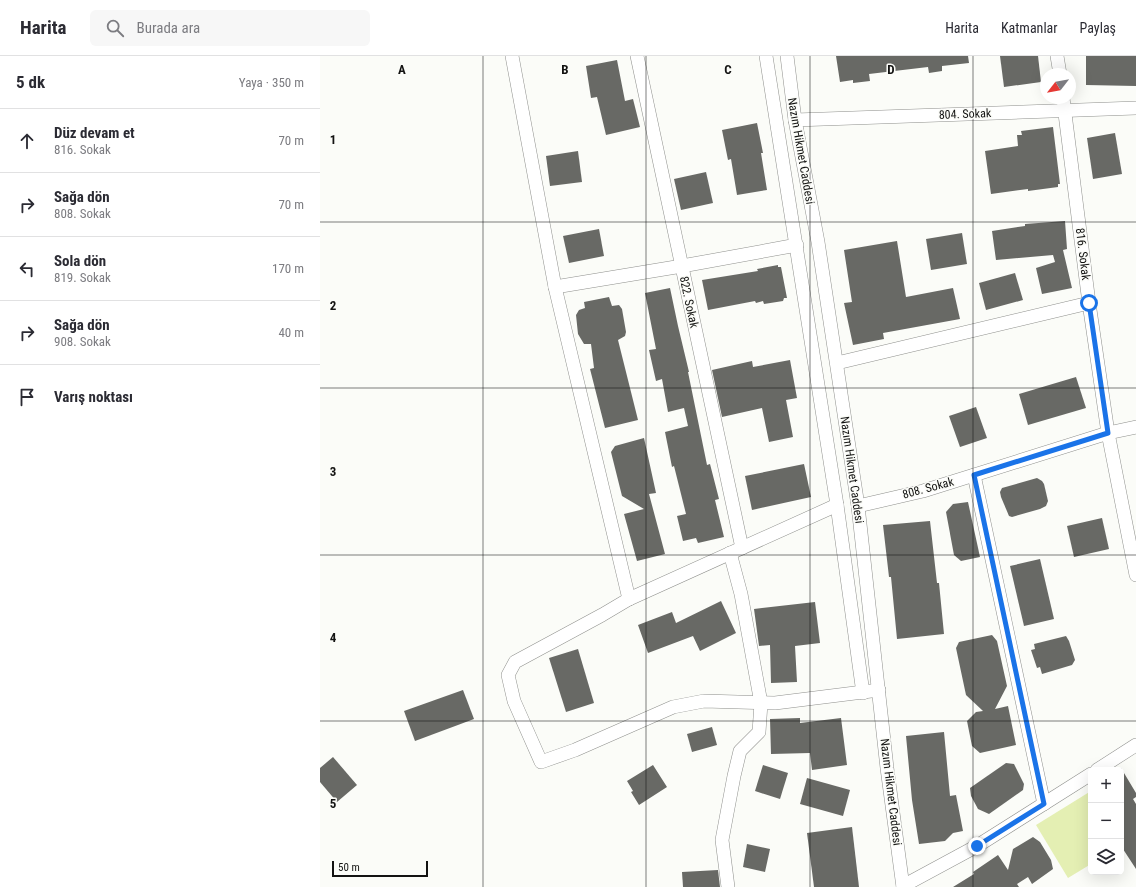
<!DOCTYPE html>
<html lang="tr">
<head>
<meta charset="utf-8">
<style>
  :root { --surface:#fff; --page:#f7f7f7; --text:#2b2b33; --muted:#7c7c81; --line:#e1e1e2 }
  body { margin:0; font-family:"Roboto Condensed",sans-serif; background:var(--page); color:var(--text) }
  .controls { position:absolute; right:12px; bottom:12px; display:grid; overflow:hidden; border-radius:6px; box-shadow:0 4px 16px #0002 }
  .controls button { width:36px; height:36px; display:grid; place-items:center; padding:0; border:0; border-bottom:1px solid var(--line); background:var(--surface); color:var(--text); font:20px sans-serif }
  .compass { position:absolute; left:720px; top:12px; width:36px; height:36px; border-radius:50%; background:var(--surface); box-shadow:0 4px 16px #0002; rotate:239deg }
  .scale { position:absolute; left:12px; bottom:10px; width:96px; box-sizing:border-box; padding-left:4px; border:2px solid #131312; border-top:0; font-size:11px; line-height:14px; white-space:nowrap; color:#131312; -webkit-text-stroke:3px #fbfcf8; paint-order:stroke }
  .stop { position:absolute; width:12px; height:12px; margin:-9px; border:3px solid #1a73e8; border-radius:50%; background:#fff }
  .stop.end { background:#1a73e8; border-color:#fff; box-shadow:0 1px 4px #0008 }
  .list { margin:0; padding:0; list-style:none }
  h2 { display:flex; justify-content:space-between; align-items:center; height:52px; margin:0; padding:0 16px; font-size:17px }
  h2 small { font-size:13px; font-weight:400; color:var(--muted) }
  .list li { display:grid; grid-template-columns:26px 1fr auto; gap:12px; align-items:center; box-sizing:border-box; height:64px; padding:0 16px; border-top:1px solid var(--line) }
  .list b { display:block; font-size:15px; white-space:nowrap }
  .list p { margin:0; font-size:13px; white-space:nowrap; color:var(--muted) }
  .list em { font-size:13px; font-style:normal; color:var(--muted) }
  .icon { flex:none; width:22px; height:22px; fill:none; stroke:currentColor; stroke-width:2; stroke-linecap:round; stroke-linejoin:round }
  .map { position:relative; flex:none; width:816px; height:831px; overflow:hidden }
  header { display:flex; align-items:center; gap:24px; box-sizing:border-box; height:56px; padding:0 20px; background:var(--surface); border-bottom:1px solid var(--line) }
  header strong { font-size:19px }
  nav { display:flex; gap:22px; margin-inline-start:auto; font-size:14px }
  .search { width:280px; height:36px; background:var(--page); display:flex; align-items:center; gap:10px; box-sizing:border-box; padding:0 14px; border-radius:6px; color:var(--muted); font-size:15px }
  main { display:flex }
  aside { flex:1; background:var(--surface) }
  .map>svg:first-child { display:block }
  .green { fill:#e4efb3 }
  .building { fill:#686965 }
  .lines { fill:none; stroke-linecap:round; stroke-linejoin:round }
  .minor-casing { stroke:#8f908d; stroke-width:14 }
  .minor { stroke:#fff; stroke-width:13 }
  .route { stroke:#1a73e8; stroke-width:5 }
  .grid { fill:none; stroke:#131312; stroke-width:1; stroke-opacity:0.55 }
  .labels { text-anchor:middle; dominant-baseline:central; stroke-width:3; stroke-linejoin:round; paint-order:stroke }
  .street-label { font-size:12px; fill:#131312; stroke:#fbfcf8 }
  .grid-label { font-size:13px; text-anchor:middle; font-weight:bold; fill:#131312; stroke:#fbfcf8; stroke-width:3; stroke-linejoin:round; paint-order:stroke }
</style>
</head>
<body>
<header>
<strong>Harita</strong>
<div class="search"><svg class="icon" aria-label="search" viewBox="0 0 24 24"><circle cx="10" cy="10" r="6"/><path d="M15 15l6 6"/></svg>Burada ara</div>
<nav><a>Harita</a><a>Katmanlar</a><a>Paylaş</a></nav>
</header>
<main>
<aside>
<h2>5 dk<small>Yaya · 350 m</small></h2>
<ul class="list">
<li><svg class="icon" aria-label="ahead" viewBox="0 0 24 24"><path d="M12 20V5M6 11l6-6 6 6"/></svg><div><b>Düz devam et</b><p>816. Sokak</p></div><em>70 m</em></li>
<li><svg class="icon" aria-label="right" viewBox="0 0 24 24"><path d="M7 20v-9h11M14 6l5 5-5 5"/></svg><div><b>Sağa dön</b><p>808. Sokak</p></div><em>70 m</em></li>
<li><svg class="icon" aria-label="left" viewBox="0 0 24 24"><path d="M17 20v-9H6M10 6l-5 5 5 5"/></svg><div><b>Sola dön</b><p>819. Sokak</p></div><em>170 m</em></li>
<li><svg class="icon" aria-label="right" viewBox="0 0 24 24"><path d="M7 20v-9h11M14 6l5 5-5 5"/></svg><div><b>Sağa dön</b><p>908. Sokak</p></div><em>40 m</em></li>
<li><svg class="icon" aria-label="arrive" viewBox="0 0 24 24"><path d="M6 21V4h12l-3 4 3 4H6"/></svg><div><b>Varış noktası</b></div></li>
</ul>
</aside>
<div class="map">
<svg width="816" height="831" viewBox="0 0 816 831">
  <rect width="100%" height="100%" fill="#fbfcf8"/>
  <path class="green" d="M 771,735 L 771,808 L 748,822 L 716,769 Z"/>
  <g class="building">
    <path d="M 516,0 L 648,0 L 649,7 L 622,10 L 622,15 L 609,17 L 608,11 L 549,18 L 550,25 L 533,27 L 533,24 L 520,26 Z"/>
    <path d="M 680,0 L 718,0 L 721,26 L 684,31 Z"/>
    <path d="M 766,0 L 816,0 L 816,30 L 766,29 Z"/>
    <path d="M 297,4 L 305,45 L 313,43 L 320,71 L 286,79 L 277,41 L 271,42 L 266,10 Z"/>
    <path d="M 437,67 L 443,97 L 441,97 L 447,134 L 417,139 L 411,103 L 408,104 L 402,74 Z"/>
    <path d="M 733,71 L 740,128 L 738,128 L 738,131 L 708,135 L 708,133 L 671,138 L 665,95 L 698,90 L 697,79 L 702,79 L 701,75 Z"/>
    <path d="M 795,77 L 802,118 L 773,123 L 767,82 Z"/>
    <path d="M 258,95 L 262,126 L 230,130 L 226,100 Z"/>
    <path d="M 386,116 L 393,147 L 361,154 L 354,123 Z"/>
    <path d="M 745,165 L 747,193 L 743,194 L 752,232 L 722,238 L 716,212 L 735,206 L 733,199 L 676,204 L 672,175 L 705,170 L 705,168 Z"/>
    <path d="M 279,173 L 284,200 L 249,207 L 243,180 Z"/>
    <path d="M 642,177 L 647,208 L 611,214 L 606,183 Z"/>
    <path d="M 577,185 L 586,241 L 633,232 L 640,263 L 563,277 L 564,283 L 533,289 L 524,247 L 532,246 L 524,194 Z"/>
    <path d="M 458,209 L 458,211 L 461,211 L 467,242 L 464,242 L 463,245 L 444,248 L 443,245 L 436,247 L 435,245 L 388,254 L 382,224 L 438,215 L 437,213 Z"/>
    <path d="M 695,217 L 703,244 L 666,254 L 659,227 Z"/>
    <path d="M 350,232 L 358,270 L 369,316 L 368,316 L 387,409 L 390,408 L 399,443 L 395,444 L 404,481 L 378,487 L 376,482 L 363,485 L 357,460 L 366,458 L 354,410 L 352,411 L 345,376 L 368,370 L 364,352 L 348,356 L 342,323 L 336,325 L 329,294 L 336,293 L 325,237 Z"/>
    <path d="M 289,241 L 292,250 L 299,249 L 302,253 L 306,276 L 305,280 L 298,284 L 318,364 L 285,372 L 270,313 L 274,312 L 271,288 L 264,288 L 258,278 L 256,259 L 259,254 L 265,252 L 264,246 Z"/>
    <path d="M 470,304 L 477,342 L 466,344 L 473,381 L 449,386 L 442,352 L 402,361 L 392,314 L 432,305 L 433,311 Z"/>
    <path d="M 756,321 L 766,352 L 708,369 L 699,338 Z"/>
    <path d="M 656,351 L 667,382 L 640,391 L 629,360 Z"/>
    <path d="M 324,382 L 336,437 L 329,438 L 345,498 L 317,505 L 304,458 L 324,453 L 302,440 L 291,396 L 295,390 Z"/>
    <path d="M 484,408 L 491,441 L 432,454 L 425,420 Z"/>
    <path d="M 717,422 L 722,425 L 724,428 L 728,445 L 726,450 L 720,453 L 692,461 L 689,460 L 681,441 L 680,436 L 682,432 Z"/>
    <path d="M 648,446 L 660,501 L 641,505 L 634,499 L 626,456 L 633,448 Z"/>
    <path d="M 782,462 L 789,493 L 754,501 L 747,470 Z"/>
    <path d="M 610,465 L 617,527 L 619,527 L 624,578 L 577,583 L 571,521 L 569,521 L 563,469 Z"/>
    <path d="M 720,503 L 734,563 L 704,570 L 690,510 Z"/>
    <path d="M 401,545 L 416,577 L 380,595 L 373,580 L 328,597 L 318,569 L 352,556 L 356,567 Z"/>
    <path d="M 495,546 L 500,587 L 475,590 L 477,626 L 451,627 L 450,589 L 439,590 L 434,553 Z"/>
    <path d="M 672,579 L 677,585 L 687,630 L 675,653 L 688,650 L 696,689 L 660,697 L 652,690 L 647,665 L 656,656 L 663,655 L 646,639 L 636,592 L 639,586 Z"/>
    <path d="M 746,580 L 749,585 L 755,604 L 752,609 L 722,618 L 720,611 L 717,612 L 711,594 L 715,593 L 714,588 Z"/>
    <path d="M 258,593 L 274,647 L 246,656 L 229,602 Z"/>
    <path d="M 143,634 L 154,663 L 95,685 L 84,655 Z"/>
    <path d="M 480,662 L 480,667 L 521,662 L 527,709 L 492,714 L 490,697 L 451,698 L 450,663 Z"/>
    <path d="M 392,671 L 397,689 L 372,696 L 367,678 Z"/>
    <path d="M 624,676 L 630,740 L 636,739 L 643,775 L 633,777 L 625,785 L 599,788 L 592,744 L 586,680 Z"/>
    <path d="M 13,701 L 37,729 L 17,746 L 0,726 L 0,712 Z"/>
    <path d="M 686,707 L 694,708 L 704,728 L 703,734 L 669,758 L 658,753 L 651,740 L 650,732 Z"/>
    <path d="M 333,709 L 347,731 L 319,749 L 311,736 L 313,735 L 307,725 Z"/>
    <path d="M 443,709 L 468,717 L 460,743 L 435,735 Z"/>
    <path d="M 801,712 L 816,737 L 816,741 L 813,743 L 816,748 L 816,813 L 801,790 Z"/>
    <path d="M 487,722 L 530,734 L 523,760 L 480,748 Z"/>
    <path d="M 532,771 L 539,831 L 494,831 L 487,777 Z"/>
    <path d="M 713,781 L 720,786 L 731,804 L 733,813 L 712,828 L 708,821 L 697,828 L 699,831 L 633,831 L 654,818 L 653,816 L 678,799 L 688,814 L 693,793 Z"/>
    <path d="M 427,788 L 450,793 L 445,816 L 423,811 Z"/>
    <path d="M 398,814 L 400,831 L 363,831 L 362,816 Z"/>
  </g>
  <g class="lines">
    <defs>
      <g id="minor">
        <path d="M 192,0 L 235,231 L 309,543"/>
        <path d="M 317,0 L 422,492"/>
        <path d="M 446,0 L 517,449 L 543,637"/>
        <path d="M 467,0 L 475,64 L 498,186 L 538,450 L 567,712 L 583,831"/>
        <path d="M 737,0 L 740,18"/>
        <path d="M 743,42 L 769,247 L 788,377 L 816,519"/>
        <path d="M 475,64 L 816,52"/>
        <path d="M 235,231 L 362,210 L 477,189"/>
        <path d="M 517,307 L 769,247"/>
        <path d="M 654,419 L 724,748"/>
        <path d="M 517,449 L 309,543 L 282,559 L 195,606 L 188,619 L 194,645 L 221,706 L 255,694 L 353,651 L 384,645 L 455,647 L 559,634"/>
        <path d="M 538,450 L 603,435 L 788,377 L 816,371"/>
        <path d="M 777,714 L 816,689"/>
        <path d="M 583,830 L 657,790 L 771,718"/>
        <path d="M 408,831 L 402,784 L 414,720 L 420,695 L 439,676 L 441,647 L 421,538 L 410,497"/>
      </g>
    </defs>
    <use href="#minor" class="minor-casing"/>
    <use href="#minor" class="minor"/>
  </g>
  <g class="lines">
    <path class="route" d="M 657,790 L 724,748 L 654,419 L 788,377 L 769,247"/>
  </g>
  <path class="grid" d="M 163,0 L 163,831M 326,0 L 326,831M 490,0 L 490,831M 653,0 L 653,831M 0,166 L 816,166M 0,332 L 816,332M 0,499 L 816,499M 0,665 L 816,665"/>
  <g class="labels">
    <g class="street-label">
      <text transform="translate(645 58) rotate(-2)">804. Sokak</text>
      <text transform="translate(481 95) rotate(80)">Nazım Hikmet Caddesi</text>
      <text transform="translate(763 198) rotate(83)">816. Sokak</text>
      <text transform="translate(369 246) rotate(78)">822. Sokak</text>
      <text transform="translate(532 414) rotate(82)">Nazım Hikmet Caddesi</text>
      <text transform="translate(608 432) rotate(-15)">808. Sokak</text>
      <text transform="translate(571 736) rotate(83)">Nazım Hikmet Caddesi</text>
    </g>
  </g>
  <g class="grid-label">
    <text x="82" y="18">A</text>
    <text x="245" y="18">B</text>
    <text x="408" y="18">C</text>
    <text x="571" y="18">D</text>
    <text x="13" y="88">1</text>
    <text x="13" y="254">2</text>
    <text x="13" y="420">3</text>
    <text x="13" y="586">4</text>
    <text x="13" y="752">5</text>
  </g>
</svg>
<div class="controls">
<button>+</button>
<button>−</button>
<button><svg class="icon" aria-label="layers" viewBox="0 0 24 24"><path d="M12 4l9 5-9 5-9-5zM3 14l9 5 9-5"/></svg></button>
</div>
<svg class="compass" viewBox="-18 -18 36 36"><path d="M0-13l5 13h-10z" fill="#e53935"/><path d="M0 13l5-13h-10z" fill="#7c7c81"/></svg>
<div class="scale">50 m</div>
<div class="stop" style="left:769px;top:247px"></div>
<div class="stop end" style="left:657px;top:790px"></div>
</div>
</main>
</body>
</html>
